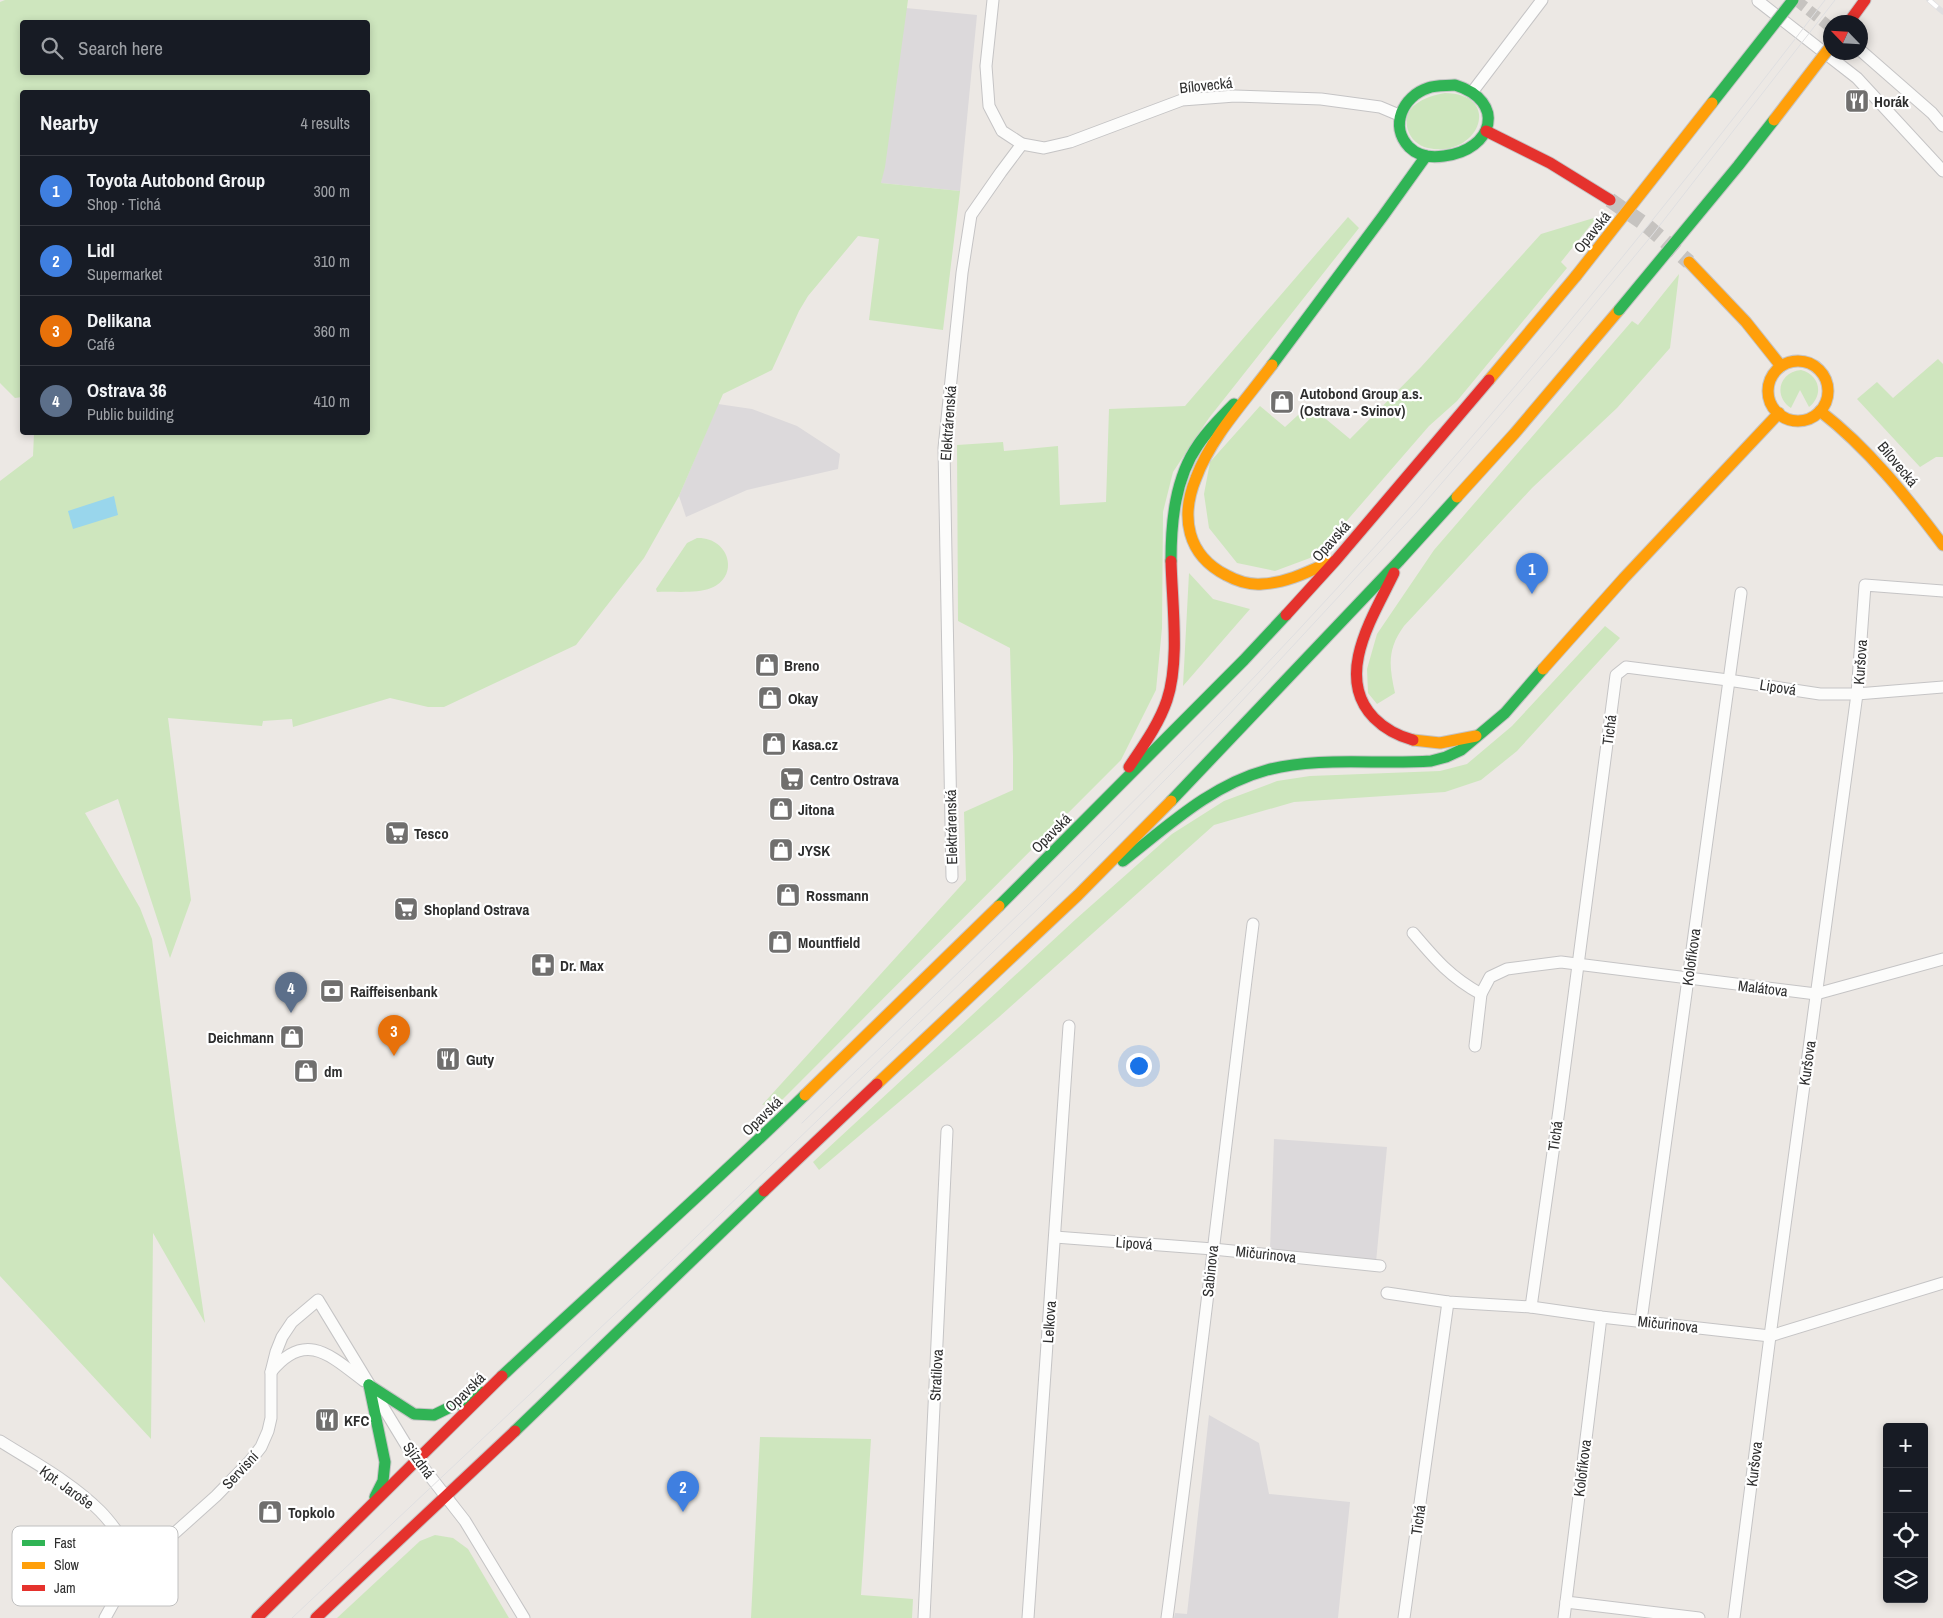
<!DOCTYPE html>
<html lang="en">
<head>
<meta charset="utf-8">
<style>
  :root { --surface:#171b24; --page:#242831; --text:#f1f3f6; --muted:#9ea1a6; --line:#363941; --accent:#1a73e8 }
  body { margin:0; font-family:"Archivo Narrow",sans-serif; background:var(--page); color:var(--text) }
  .controls { position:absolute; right:15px; bottom:15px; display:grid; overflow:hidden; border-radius:5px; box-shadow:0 2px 8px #0003 }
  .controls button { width:45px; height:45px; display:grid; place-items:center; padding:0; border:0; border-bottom:1px solid var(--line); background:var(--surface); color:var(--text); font:25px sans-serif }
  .compass { position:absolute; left:1823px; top:15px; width:45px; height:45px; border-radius:50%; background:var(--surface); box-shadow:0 2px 8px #0003; rotate:295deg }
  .you { position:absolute; left:1138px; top:1065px; width:18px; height:18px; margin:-12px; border:4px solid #fff; border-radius:50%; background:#1a73e8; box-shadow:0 0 0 8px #1a73e833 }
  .badge { display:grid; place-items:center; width:32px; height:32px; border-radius:50%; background:var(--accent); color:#fff; font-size:16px; font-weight:700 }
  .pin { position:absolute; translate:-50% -41px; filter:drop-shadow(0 1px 2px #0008) }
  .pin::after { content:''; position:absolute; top:26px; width:18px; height:15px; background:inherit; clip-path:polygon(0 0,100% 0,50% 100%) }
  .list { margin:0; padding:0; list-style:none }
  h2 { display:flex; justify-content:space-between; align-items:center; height:65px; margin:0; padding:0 20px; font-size:21px }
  h2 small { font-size:16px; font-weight:400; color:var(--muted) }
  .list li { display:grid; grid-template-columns:32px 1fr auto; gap:15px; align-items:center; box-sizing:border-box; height:70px; padding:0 20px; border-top:1px solid var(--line) }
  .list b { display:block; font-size:19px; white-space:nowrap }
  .list p { margin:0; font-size:16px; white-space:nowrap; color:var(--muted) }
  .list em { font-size:16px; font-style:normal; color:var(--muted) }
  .icon { flex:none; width:28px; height:28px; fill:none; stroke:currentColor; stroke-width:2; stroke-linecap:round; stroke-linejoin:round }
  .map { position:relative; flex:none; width:1943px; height:1618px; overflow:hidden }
  .search { position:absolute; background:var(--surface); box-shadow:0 2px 8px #0003; left:20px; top:20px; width:350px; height:55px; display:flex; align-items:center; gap:12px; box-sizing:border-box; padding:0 18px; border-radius:5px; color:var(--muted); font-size:19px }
  .panel { position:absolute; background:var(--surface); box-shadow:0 2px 8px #0003; left:20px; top:90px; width:350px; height:345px; border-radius:5px }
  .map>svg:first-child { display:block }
  .industrial { fill:#dcd9db }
  .green { fill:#cee6be; fill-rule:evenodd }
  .water { fill:#99d6ec }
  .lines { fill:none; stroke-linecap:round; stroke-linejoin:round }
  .street-tunnel { stroke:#c6c3c0; stroke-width:11; stroke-dasharray:11 5.5; stroke-linecap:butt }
  .secondary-tunnel { stroke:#c6c3c0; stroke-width:15; stroke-dasharray:15 8; stroke-linecap:butt }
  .street-casing { stroke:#c5c4c5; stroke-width:13 }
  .fast-casing { stroke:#c5c4c5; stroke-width:13 }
  .slow-casing { stroke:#c5c4c5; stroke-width:13 }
  .jam-casing { stroke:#c5c4c5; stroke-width:13 }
  .street { stroke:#fcfcfb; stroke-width:11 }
  .fast { stroke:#30b455; stroke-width:11 }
  .slow { stroke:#ff9f0a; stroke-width:11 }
  .jam { stroke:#e5322d; stroke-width:11 }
  .tram { stroke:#dfdfe1; stroke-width:1 }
  .rail-casing { stroke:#dfdfe1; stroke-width:5.5 }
  .rail { stroke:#fff; stroke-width:4; stroke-dasharray:11; stroke-linecap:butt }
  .fast-bridge-casing { stroke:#c5c4c5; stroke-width:13; stroke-linecap:butt }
  .slow-bridge-casing { stroke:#c5c4c5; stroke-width:13; stroke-linecap:butt }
  .fast-bridge { stroke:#30b455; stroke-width:11 }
  .slow-bridge { stroke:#ff9f0a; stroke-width:11 }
  .labels { text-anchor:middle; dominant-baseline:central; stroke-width:4.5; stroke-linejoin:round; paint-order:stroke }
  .street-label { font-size:15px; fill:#2e2e2e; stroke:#fff }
  .poi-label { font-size:15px; font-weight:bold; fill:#2e2e2e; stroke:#fff; text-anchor:start }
  .key { fill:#fff; stroke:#c0c0c0; stroke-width:1 }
  .key-label { font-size:14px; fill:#2e2e2e }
</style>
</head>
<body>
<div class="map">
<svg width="1943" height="1618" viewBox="0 0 1943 1618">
  <rect width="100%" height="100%" fill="#ece8e4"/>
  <g class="industrial">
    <path d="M 906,8 L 977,15 L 960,191 L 881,183 Z"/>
    <path d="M 718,404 L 752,409 L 797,426 L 840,454 L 838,469 L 747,490 L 686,517 L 679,496 Z"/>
    <path d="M 1274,1139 L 1387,1147 L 1376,1262 L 1270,1250 Z"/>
    <path d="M 1209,1415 L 1259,1443 L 1269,1494 L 1350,1502 L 1338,1618 L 1174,1618 L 1175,1613 L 1187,1614 Z"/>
  </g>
  <g class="green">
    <path d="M 5,0 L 908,0 L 885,167 L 881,183 L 960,191 L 943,330 L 869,320 L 879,239 L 858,236 L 808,296 L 799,311 L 772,370 L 723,394 L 679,496 L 644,558 L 576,645 L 444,707 L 428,707 L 390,698 L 293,727 L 292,719 L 263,721 L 262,726 L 168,718 L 191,900 L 170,958 L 118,799 L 85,813 L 140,908 L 152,939 L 175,1119 L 205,1323 L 153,1233 L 151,1439 L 0,1276 L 0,481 L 33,456 L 34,433 L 368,432 L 368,92 L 22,92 L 22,397 L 15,398 L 0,383 L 0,2 ZM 22,22 L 368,22 L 368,72 L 22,72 Z"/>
    <path d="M 1445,93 C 1504,94 1479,159 1428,148 C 1408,144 1398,117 1416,104 C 1424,98 1434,95 1445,93 Z"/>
    <path d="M 1348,217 L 1359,228 L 1209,418 L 1173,472 L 1163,512 L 1162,628 L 1156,690 L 1121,760 L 783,1099 L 762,1105 L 966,880 L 964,812 L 1013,790 L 1013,756 L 1010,648 L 958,621 L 957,445 L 1003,442 L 1004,451 L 1058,446 L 1060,505 L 1106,502 L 1109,409 L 1185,406 Z"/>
    <path d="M 1597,217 L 1561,262 L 1567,268 L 1457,401 L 1429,426 L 1337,532 L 1310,558 L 1275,571 L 1237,563 L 1209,528 L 1204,494 L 1210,462 L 1260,406 L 1285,427 L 1309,405 L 1350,439 L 1421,367 L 1541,234 Z"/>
    <path d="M 1679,274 L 1670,348 L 1617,408 L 1532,488 L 1404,626 C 1387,649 1389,666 1395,693 L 1377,704 L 1368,693 L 1367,669 L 1377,634 L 1434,550 L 1632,321 L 1638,325 Z"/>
    <path d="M 1938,359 L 1943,364 L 1943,457 L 1936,457 L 1920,467 L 1857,399 L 1877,382 L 1893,398 Z"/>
    <path d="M 1801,370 C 1820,375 1824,395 1809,407 L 1800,390 L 1791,408 C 1773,396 1779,372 1801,370 Z"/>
    <path d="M 697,538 C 730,537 740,577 711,588 C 696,594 674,591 657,592 L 656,589 L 687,543 Z"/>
    <path d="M 1189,573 L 1213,599 L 1250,609 L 1183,686 Z"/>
    <path d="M 1605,626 L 1620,638 L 1517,751 L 1481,780 L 1445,792 L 1294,802 L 1214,825 L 999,1017 L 819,1170 L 813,1162 L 1076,919 L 1172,834 L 1224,801 L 1277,781 L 1310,776 L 1440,771 L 1467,764 L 1512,726 Z"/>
    <path d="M 760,1437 L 871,1439 L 861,1595 L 913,1599 L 912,1618 L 751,1618 Z"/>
    <path d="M 435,1535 L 453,1538 L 468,1549 L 509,1618 L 337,1618 L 420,1541 Z"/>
  </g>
  <path class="water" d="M 114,496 L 118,515 L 73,529 L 68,511 Z"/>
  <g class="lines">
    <path class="street-tunnel" d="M 1796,0 L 1830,27"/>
    <path class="secondary-tunnel" d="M 1610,200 L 1646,225 L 1689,262"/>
    <defs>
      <g id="street">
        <path d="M 993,0 L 986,66 L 989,106 L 1002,131 L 1022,144 L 1044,148 L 1070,142 L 1182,100 L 1235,96 L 1321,99 L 1380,107 L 1399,115"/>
        <path d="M 1758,1 L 1857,78 L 1943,171"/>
        <path d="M 1860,50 L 1932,113 L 1943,126"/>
        <path d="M 1473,91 L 1542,0"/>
        <path d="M 952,877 L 944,448 L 962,273 L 971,215 L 1001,172 L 1022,144"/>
        <path d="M 1413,933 C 1435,959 1450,977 1481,994"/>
        <path d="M 1475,1046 L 1481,994 L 1490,977 L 1507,969 L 1561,962 L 1816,994 L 1943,959"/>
        <path d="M 1055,1237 L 1213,1249 L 1380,1266"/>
        <path d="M 1387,1293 L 1448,1302 L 1531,1307 L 1601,1317 L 1770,1336 L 1943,1283"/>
        <path d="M 1531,1307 L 1559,1110 L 1616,675 L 1626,667 L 1728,680 L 1820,694 L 1857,694 L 1943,687"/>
        <path d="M 1641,1321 L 1741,593"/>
        <path d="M 271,1372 C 305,1330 330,1355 364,1381"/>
        <path d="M 0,1441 C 35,1463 71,1482 100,1511 C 116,1527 127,1546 139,1564"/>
        <path d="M 1566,1602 L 1699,1618"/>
        <path d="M 105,1618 L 130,1573 L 216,1496 L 250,1461 L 261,1447 L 268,1431 L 271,1418 L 271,1372 L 276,1352 L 282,1337 L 292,1322 L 318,1300 L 408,1448 L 465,1521 L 524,1618"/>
        <path d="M 924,1618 L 947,1131"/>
        <path d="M 1028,1618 L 1069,1026"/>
        <path d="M 1167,1618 C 1198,1387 1224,1155 1253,924"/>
        <path d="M 1404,1618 L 1448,1302"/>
        <path d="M 1564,1618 L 1601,1317"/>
        <path d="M 1734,1618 L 1770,1336 L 1857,694 L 1865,585 L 1943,591"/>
      </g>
      <g id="fast">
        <path d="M 1455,85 C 1507,101 1494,150 1444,156 C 1431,158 1419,157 1409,147 C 1389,126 1403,96 1428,88 C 1436,85 1447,86 1455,85 Z"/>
        <path d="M 1272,365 L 1383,216 L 1426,156"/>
        <path d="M 1171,561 C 1171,522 1175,478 1198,445 C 1208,430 1221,417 1234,404"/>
        <path d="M 1171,801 L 1399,561 L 1457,497"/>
        <path d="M 1123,861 C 1168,826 1211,785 1267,770 C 1320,756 1377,765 1431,761 L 1446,757 L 1461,750 L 1505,713 L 1543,669"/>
        <path d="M 999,906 L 1244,660 L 1286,615"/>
        <path d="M 502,1376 C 603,1282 706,1191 805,1095"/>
        <path d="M 369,1385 L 414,1414 L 434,1415 L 481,1392"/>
        <path d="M 369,1385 L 385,1462 L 383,1481 L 375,1497"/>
        <path d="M 515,1431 L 764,1191"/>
      </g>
      <g id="slow">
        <path d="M 1689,262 L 1746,322 L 1781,366"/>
        <circle cx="1798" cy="391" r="30"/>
        <path d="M 1272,365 C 1246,400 1211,437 1196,478 C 1180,517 1187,555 1226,575 C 1237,581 1250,585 1262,584 C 1286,583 1308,572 1330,562"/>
        <path d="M 1489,380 L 1576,276"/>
        <path d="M 1820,411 C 1869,449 1906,496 1943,545"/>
        <path d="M 1457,497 L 1515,433 L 1619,310"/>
        <path d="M 1543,669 L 1624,578 L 1779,413"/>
        <path d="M 1413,740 L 1440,743 L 1476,736"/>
        <path d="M 877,1084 L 1078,895 L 1171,801"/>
        <path d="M 805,1095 L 999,906"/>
      </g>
      <g id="jam">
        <path d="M 1849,22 L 1865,0"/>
        <path d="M 1486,131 L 1550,163 L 1610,200"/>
        <path d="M 1394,573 C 1374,615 1333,676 1374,718 C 1385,729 1398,736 1413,740"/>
        <path d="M 1286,615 L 1336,560 L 1489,380"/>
        <path d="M 1129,767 C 1143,746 1159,724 1167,700 C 1180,661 1172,603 1171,561"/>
        <path d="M 764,1191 L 877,1084"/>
        <path d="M 257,1618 L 502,1376"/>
        <path d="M 316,1618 L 515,1431"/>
      </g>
    </defs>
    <use href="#street" class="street-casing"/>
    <use href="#fast" class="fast-casing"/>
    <use href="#slow" class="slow-casing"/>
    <use href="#jam" class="jam-casing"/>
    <use href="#street" class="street"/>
    <use href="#fast" class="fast"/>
    <use href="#slow" class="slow"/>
    <use href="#jam" class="jam"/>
    <g class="tram">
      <path d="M 802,1123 C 956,974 1112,828 1259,672 C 1461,459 1647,233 1825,0"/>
      <path d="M 292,1618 L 647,1284 L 1040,907 L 1228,716 L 1416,513 L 1556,351 L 1653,234 L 1835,0"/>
    </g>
    <defs>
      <path id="rail" d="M 1929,0 L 1943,12"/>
    </defs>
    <use href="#rail" class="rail-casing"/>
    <use href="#rail" class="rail"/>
    <defs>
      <g id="fast-bridge">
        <path d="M 1712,103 L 1793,0"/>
        <path d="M 1619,310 L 1738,166 L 1774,120"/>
      </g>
      <g id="slow-bridge">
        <path d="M 1774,120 L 1830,47"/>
        <path d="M 1576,276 L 1712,103"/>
      </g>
    </defs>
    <use href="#fast-bridge" class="fast-bridge-casing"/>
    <use href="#slow-bridge" class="slow-bridge-casing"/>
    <use href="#fast-bridge" class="fast-bridge"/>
    <use href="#slow-bridge" class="slow-bridge"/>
  </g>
  <defs>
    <symbol id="restaurant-square" viewBox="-11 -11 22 22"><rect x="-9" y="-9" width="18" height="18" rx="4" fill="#706f6e" stroke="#fff"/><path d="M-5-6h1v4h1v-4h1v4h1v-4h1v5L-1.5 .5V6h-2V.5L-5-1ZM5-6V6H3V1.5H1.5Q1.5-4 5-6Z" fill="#fff"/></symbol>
    <symbol id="shop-square" viewBox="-11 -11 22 22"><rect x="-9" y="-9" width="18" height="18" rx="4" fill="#706f6e" stroke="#fff"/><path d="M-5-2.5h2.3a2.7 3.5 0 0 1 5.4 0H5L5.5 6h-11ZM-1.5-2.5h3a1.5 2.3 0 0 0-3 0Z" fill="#fff"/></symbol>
    <symbol id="supermarket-square" viewBox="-11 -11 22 22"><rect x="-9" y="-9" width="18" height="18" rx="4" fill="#706f6e" stroke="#fff"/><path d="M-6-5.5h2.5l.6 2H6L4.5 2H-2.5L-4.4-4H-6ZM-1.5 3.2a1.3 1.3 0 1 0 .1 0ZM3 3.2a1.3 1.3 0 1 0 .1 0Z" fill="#fff"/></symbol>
    <symbol id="pharmacy-square" viewBox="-11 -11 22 22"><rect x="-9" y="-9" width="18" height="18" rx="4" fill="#706f6e" stroke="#fff"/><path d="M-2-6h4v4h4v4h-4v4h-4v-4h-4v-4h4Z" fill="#fff"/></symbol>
    <symbol id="bank-square" viewBox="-11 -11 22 22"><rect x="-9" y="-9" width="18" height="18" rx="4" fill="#706f6e" stroke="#fff"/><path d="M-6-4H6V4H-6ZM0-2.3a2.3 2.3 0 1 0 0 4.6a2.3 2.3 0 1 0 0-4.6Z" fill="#fff"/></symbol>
  </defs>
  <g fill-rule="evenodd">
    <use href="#restaurant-square" x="1843" y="87" width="28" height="28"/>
    <use href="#shop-square" x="1268" y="388" width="28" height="28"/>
    <use href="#shop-square" x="753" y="651" width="28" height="28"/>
    <use href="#shop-square" x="756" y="684" width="28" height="28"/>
    <use href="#shop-square" x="760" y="730" width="28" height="28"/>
    <use href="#supermarket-square" x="778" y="765" width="28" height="28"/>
    <use href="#shop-square" x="767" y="795" width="28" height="28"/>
    <use href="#supermarket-square" x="383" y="819" width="28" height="28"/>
    <use href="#shop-square" x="767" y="836" width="28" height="28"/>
    <use href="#shop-square" x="774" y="881" width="28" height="28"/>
    <use href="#supermarket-square" x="392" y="895" width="28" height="28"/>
    <use href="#shop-square" x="766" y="928" width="28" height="28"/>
    <use href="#pharmacy-square" x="529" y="951" width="28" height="28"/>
    <use href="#bank-square" x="318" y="977" width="28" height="28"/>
    <use href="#shop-square" x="278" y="1023" width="28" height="28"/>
    <use href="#restaurant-square" x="434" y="1045" width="28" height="28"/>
    <use href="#shop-square" x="292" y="1057" width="28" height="28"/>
    <use href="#restaurant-square" x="313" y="1406" width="28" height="28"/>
    <use href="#shop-square" x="256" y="1498" width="28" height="28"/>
  </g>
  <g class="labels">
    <g class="street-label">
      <text transform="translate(1206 85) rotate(-6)">Bílovecká</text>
      <text transform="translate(1592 232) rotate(-51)">Opavská</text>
      <text transform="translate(948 423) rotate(-86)">Elektrárenská</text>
      <text transform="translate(1898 464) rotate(50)">Bílovecká</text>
      <text transform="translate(1331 541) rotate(-48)">Opavská</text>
      <text transform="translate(1860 662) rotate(-86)">Kuršova</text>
      <text transform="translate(1778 687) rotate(9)">Lipová</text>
      <text transform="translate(1609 730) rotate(-83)">Tichá</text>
      <text transform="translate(951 827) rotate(-91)">Elektrárenská</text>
      <text transform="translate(1051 833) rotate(-45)">Opavská</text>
      <text transform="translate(1691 957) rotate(-82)">Kolofíkova</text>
      <text transform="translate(1763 988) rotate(7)">Malátova</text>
      <text transform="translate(1807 1063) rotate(-82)">Kuršova</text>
      <text transform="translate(762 1116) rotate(-44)">Opavská</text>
      <text transform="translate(1555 1136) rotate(-82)">Tichá</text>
      <text transform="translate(1134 1243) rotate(4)">Lipová</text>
      <text transform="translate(1266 1254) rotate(6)">Mičurinova</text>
      <text transform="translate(1210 1271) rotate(-84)">Sabinova</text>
      <text transform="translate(1049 1322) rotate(-86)">Lelkova</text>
      <text transform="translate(1668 1324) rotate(6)">Mičurinova</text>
      <text transform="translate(936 1375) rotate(-87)">Stratilova</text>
      <text transform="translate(465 1392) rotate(-44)">Opavská</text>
      <text transform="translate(419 1460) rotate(53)">Sjízdná</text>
      <text transform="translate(1754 1464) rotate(-83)">Kuršova</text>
      <text transform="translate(1582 1468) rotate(-83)">Kolofíkova</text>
      <text transform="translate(240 1470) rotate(-47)">Servisní</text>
      <text transform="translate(67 1487) rotate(36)">Kpt. Jaroše</text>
      <text transform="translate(1418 1520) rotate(-82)">Tichá</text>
    </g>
    <g class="poi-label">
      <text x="1874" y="101">Horák</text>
      <text x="1300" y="393">Autobond Group a.s.<tspan x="1300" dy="17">(Ostrava - Svinov)</tspan></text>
      <text x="784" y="665">Breno</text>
      <text x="788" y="698">Okay</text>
      <text x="792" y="744">Kasa.cz</text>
      <text x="810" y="779">Centro Ostrava</text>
      <text x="798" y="809">Jitona</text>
      <text x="414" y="833">Tesco</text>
      <text x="798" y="850">JYSK</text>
      <text x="806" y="895">Rossmann</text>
      <text x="424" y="909">Shopland Ostrava</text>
      <text x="798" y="942">Mountfield</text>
      <text x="560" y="965">Dr. Max</text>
      <text x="350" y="991">Raiffeisenbank</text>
      <text x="274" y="1037" text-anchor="end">Deichmann</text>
      <text x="466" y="1059">Guty</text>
      <text x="324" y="1071">dm</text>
      <text x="344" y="1420">KFC</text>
      <text x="288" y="1512">Topkolo</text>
    </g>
  </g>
  <rect x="12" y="1526" width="166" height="80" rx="8" class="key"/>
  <rect x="22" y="1540" width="23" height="6" fill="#30b455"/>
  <rect x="22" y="1562" width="23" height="7" fill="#ff9f0a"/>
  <rect x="22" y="1585" width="23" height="6" fill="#e5322d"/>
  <g class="key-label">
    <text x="54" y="1548">Fast</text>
    <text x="54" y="1570">Slow</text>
    <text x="54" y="1593">Jam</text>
  </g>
</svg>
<div class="controls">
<button>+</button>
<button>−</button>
<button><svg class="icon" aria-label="locate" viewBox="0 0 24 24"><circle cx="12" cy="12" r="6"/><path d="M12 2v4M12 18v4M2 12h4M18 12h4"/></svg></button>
<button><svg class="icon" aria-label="layers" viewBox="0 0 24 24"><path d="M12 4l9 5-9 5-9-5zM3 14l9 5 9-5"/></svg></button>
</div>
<svg class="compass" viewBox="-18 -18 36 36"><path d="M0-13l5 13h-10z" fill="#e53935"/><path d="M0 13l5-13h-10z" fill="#9ea1a6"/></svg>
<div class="you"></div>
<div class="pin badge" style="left:1532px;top:594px;background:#3f7fe0">1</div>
<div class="pin badge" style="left:683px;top:1512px;background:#3f7fe0">2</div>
<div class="pin badge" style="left:394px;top:1056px;background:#e8710a">3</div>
<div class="pin badge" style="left:291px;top:1013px;background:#5c6f8a">4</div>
<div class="search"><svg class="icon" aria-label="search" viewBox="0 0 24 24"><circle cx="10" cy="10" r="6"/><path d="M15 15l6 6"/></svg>Search here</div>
<section class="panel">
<h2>Nearby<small>4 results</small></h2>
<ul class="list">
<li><span class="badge" style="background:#3f7fe0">1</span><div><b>Toyota Autobond Group</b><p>Shop · Tichá</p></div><em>300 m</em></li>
<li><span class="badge" style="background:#3f7fe0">2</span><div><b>Lidl</b><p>Supermarket</p></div><em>310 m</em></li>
<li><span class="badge" style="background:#e8710a">3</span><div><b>Delikana</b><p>Café</p></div><em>360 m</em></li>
<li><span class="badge" style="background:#5c6f8a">4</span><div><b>Ostrava 36</b><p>Public building</p></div><em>410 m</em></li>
</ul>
</section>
</div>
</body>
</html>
